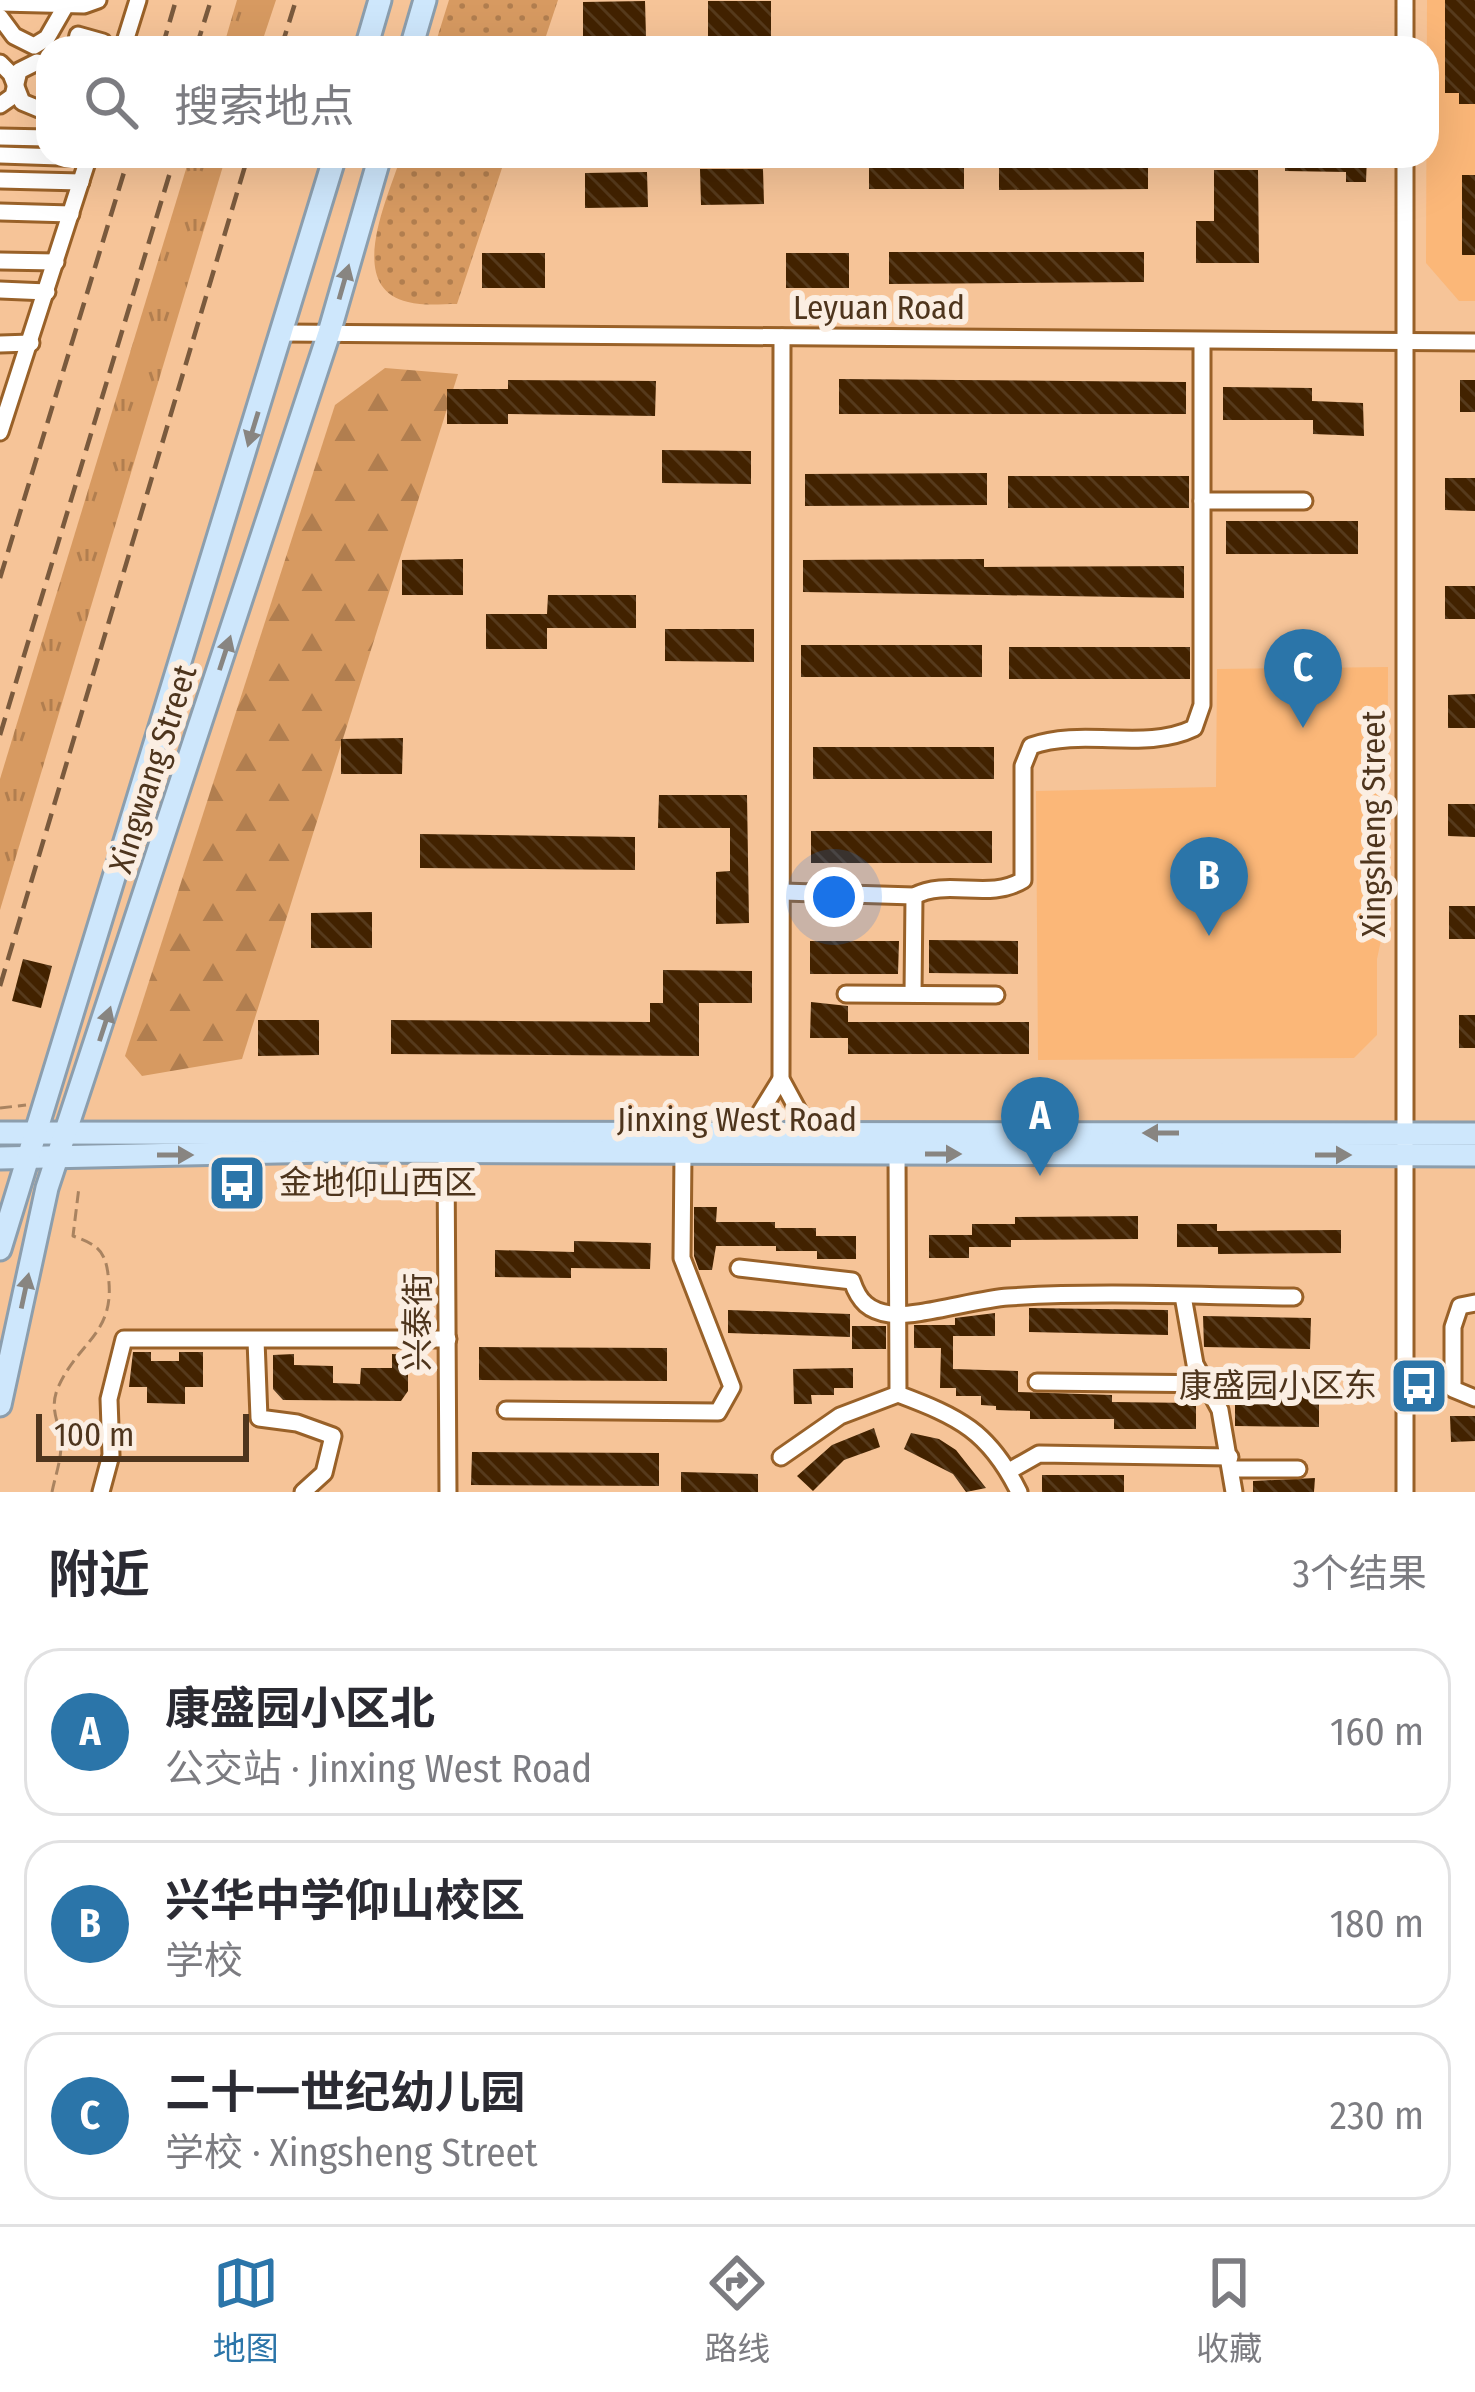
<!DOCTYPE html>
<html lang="zh">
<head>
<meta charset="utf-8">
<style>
  :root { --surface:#fff; --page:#f7f7f7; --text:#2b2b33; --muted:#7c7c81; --line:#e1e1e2; --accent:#2b75a9 }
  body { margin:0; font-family:"Fira Sans Condensed","Noto Sans SC",sans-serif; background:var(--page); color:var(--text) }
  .scale { position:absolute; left:36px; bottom:30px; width:213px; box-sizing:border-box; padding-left:12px; border:6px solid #4e351d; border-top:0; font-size:33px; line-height:42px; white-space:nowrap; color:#4e351d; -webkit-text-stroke:9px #fbeee2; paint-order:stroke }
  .you { position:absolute; left:834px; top:897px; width:42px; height:42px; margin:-30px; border:9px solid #fff; border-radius:50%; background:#1a73e8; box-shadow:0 0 0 18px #1a73e833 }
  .badge { display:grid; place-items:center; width:78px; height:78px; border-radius:50%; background:var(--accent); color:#fff; font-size:39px; font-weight:700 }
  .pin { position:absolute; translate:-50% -99px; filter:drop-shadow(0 3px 6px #0008) }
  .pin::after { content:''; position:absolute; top:63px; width:42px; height:36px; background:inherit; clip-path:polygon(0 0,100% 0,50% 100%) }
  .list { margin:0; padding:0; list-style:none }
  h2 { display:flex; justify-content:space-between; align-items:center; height:156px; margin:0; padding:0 48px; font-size:51px }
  h2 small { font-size:39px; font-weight:400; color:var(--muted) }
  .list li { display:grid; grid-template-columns:78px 1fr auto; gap:36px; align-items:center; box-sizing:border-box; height:168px; margin:0 24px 24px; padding:0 24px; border:3px solid var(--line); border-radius:36px }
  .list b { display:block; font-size:45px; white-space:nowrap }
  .list p { margin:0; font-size:39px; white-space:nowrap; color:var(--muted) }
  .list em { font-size:39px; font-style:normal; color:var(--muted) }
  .icon { flex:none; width:66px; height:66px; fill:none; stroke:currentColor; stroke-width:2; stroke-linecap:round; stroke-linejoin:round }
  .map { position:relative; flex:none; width:1475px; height:1492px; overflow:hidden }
  .search { position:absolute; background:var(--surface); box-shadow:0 12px 48px #0002; left:36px; right:36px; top:36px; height:132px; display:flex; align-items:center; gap:30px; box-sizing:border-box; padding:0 42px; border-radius:36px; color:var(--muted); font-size:45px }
  .sheet { height:732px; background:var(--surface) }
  nav { display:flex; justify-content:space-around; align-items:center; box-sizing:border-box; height:168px; border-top:3px solid var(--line); background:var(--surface); font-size:33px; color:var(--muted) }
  nav a { display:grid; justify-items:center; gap:6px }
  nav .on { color:var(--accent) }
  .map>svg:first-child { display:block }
  .built { fill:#fbb778 }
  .grass { fill:url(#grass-tufts) }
  .forest { fill:url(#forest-firs) }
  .park { fill:url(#park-dots) }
  .building { fill:url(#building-back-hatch) }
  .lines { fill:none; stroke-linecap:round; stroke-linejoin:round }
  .minor-casing { stroke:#996128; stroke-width:21 }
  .major-casing { stroke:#8c9ead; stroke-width:27 }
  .path { stroke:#a98360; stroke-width:3; stroke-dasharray:12 6; stroke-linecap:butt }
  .minor { stroke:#fff; stroke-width:15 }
  .major { stroke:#cee7fc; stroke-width:21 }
  .rail { stroke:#7a5a3d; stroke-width:4.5; stroke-dasharray:18 9; stroke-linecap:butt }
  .oneway { fill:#888581 }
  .labels { text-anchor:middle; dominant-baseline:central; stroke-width:12; stroke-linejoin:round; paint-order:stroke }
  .street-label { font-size:33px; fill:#4e351d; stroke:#fbeee2 }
  .poi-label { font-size:33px; fill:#4e351d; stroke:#fbeee2; text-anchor:start }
</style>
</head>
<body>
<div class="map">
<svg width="1475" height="1492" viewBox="0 0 1475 1492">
  <defs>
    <pattern id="grass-tufts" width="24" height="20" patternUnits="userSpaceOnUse" patternTransform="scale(3)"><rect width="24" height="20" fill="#d79a61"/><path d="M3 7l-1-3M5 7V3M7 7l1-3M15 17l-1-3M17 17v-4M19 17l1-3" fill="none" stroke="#b17e4f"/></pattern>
    <pattern id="forest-firs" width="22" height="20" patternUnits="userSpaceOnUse" patternTransform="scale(3)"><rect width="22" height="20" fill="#d79a61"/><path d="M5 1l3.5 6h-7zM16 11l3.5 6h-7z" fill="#b17e4f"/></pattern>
    <pattern id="park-dots" width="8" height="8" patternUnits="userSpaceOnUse" patternTransform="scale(3)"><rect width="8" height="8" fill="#d79a61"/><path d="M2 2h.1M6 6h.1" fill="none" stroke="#b17e4f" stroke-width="1.8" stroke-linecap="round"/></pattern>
    <pattern id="building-back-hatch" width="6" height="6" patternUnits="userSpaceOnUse" patternTransform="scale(3)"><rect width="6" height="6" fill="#422200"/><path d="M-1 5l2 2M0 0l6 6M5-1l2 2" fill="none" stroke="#563a1c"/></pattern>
  </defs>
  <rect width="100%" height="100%" fill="#f6c498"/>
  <g class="built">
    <path d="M 1427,0 L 1475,0 L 1475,301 L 1459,301 L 1426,263 Z"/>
    <path d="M 1388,667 L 1387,912 L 1377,959 L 1377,1035 L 1354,1058 L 1038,1060 L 1036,791 L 1216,787 L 1217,669 Z"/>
  </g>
  <g class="grass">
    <path d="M 237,0 L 276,0 L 260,48 L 223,48 Z"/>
    <path d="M 190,156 L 226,156 L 0,910 L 0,779 Z"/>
  </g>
  <path class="forest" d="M 385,368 L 458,374 L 242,1059 L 142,1076 L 125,1056 L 335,405 Z"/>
  <g class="park">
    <path d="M 449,0 L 558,0 L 542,48 L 434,48 Z"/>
    <path d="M 401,156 L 506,156 L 457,304 C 441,304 423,306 408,302 C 343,287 390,194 401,156 Z"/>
  </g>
  <g class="building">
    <path d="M 1445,0 L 1475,0 L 1475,104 L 1459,104 L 1459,93 L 1445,93 Z"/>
    <path d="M 645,1 L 646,37 L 583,37 L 583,2 Z"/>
    <rect x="708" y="1" width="63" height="35"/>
    <path d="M 1285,156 L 1367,156 L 1366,182 L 1346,182 L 1346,172 L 1285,171 Z"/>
    <rect x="869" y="158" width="95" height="31"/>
    <path d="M 999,158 L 1148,158 L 1148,189 L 999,190 Z"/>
    <path d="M 700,169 L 763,169 L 764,204 L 701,205 Z"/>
    <path d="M 1214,170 L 1258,170 L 1259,263 L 1196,263 L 1196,221 L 1214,221 Z"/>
    <path d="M 647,172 L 648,207 L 585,208 L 585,173 Z"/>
    <rect x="1462" y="175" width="13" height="80"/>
    <path d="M 889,252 L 1144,252 L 1144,282 L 889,284 Z"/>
    <rect x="482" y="253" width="63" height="35"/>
    <rect x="786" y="253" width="63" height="35"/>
    <path d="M 839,379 L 1186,382 L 1186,414 L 839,414 Z"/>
    <path d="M 508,380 L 656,381 L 655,416 L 508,414 L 508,424 L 447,424 L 447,389 L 508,389 Z"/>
    <rect x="1460" y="380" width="15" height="32"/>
    <path d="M 1223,387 L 1312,388 L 1312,401 L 1363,403 L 1364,436 L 1313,434 L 1313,420 L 1223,420 Z"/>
    <path d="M 662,450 L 751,451 L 751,484 L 662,483 Z"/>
    <path d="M 987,473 L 987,505 L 805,506 L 805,474 Z"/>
    <rect x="1008" y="476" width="181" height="32"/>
    <path d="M 1445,478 L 1475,478 L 1475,511 L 1445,510 Z"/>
    <rect x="1226" y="521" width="132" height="33"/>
    <path d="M 463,559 L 463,595 L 402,595 L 402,560 Z"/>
    <path d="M 984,559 L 984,567 L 1184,566 L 1184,598 L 803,592 L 803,560 Z"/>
    <rect x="1445" y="586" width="30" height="33"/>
    <path d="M 548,595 L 636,595 L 636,628 L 547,628 L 547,649 L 486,649 L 486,614 L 547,614 Z"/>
    <path d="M 665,629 L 754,629 L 754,662 L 665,661 Z"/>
    <rect x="801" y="645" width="181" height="32"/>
    <rect x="1009" y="647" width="181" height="32"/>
    <path d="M 1475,694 L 1475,728 L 1448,728 L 1448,695 Z"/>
    <path d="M 403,738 L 402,774 L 341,774 L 341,739 Z"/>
    <rect x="813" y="747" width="181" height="32"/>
    <path d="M 659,795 L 747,795 L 749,923 L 716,924 L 716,872 L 730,871 L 730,828 L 658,828 Z"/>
    <path d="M 1448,804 L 1475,804 L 1475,837 L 1448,836 Z"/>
    <rect x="811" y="831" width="181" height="32"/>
    <path d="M 420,834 L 635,837 L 635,870 L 420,868 Z"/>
    <rect x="1449" y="906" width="26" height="33"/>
    <path d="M 372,912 L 372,948 L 311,948 L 311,913 Z"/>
    <path d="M 929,940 L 1018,941 L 1018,974 L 929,973 Z"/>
    <path d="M 810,941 L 899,941 L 898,974 L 810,974 Z"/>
    <path d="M 23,959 L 52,966 L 41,1008 L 12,1001 Z"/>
    <path d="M 663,970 L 752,971 L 752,1003 L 699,1003 L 699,1056 L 391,1054 L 391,1020 L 650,1022 L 650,1003 L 663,1003 Z"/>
    <path d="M 811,1002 L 848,1006 L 848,1022 L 1029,1022 L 1029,1054 L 848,1054 L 848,1038 L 810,1038 Z"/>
    <rect x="1459" y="1015" width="16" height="33"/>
    <path d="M 258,1020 L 319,1020 L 319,1055 L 258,1056 Z"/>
    <path d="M 694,1207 L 717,1207 L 716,1222 L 775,1222 L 775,1228 L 816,1228 L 816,1236 L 856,1236 L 856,1259 L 817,1259 L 817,1251 L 776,1251 L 776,1246 L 716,1246 L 712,1270 L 699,1270 L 694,1256 Z"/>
    <path d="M 1138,1216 L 1138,1239 L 1011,1240 L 1011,1247 L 969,1247 L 969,1258 L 929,1258 L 929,1235 L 972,1235 L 972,1224 L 1015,1224 L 1015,1217 Z"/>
    <path d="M 1177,1224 L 1217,1224 L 1217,1231 L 1341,1230 L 1341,1253 L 1218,1254 L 1218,1247 L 1177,1247 Z"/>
    <path d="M 574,1241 L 651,1243 L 650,1269 L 571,1268 L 571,1278 L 495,1277 L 495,1250 L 574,1252 Z"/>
    <path d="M 1029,1308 L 1168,1310 L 1168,1335 L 1029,1332 Z"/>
    <path d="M 728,1310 L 850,1314 L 850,1337 L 728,1333 Z"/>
    <path d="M 995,1313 L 995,1336 L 953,1336 L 953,1369 L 1018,1371 L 1018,1392 L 1112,1395 L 1112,1402 L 1196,1403 L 1196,1429 L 1114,1429 L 1114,1419 L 1030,1419 L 1030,1411 L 996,1410 L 996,1406 L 981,1405 L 981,1396 L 956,1396 L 956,1388 L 940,1388 L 941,1348 L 914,1348 L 914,1325 L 955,1325 L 955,1318 Z"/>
    <path d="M 1203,1316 L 1311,1318 L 1310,1349 L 1204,1347 Z"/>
    <rect x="852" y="1326" width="34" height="23"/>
    <path d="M 479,1347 L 667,1348 L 667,1381 L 479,1380 Z"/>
    <path d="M 133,1352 L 151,1352 L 151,1361 L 179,1361 L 179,1352 L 203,1352 L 203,1387 L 185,1387 L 185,1404 L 147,1403 L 147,1387 L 129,1387 Z"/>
    <path d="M 294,1354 L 294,1365 L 333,1366 L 333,1383 L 360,1384 L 361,1368 L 392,1368 L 392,1354 L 408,1355 L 408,1391 L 401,1401 L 283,1400 L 273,1389 L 273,1355 Z"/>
    <path d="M 853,1368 L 853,1388 L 834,1388 L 834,1395 L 811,1395 L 812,1404 L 794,1404 L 793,1369 Z"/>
    <path d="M 1235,1396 L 1319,1396 L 1319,1427 L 1235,1426 Z"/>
    <path d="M 1450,1416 L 1475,1416 L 1475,1441 L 1451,1442 Z"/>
    <path d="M 874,1428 L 880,1447 L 844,1460 L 813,1491 L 797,1476 L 832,1445 Z"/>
    <path d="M 911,1433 L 939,1439 L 956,1450 L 986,1488 L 966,1492 L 953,1474 L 904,1449 Z"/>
    <path d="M 472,1452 L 659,1453 L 659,1486 L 471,1485 Z"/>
    <path d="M 681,1472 L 758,1474 L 758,1492 L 681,1492 Z"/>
    <rect x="1042" y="1475" width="82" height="17"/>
    <path d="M 1315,1478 L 1314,1492 L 1253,1492 L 1253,1481 Z"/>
  </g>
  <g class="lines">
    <defs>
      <g id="minor">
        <path d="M 0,3 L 84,5 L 98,0"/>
        <path d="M 0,17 L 14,36 L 34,46 L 47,38 L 66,5"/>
        <path d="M 75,48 L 78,35 L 103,42 L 101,48"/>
        <path d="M 123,48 L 138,0"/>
        <path d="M 1405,48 L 1405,0"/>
        <path d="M 0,63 L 11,74 L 22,102 L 39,109 L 48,106"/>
        <path d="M 0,105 L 13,96 L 19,71 L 37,62 L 48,65"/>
        <path d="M 0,137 L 48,138"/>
        <path d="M 0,155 L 89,158"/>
        <path d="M 1405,156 L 1405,1492"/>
        <path d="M 0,180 L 81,182"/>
        <path d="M 0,212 L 71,214"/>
        <path d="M 0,261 L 56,262"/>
        <path d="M 0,290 L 47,292"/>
        <path d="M 283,333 L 1475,342"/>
        <path d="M 782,337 L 781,1079 L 800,1114 L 825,1132"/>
        <path d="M 0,344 L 31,343"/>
        <path d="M 0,432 L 89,156"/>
        <path d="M 1202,501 L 1304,501"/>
        <path d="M 783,892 L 914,896 C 948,878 989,901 1023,880 L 1023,766 L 1031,746 C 1084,727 1144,752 1194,728 L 1202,705 L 1202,341"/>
        <path d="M 846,994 L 996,995"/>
        <path d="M 913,994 L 914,896"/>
        <path d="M 740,1132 L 752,1126 L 781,1079"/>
        <path d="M 446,1153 L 448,1492"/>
        <path d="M 897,1153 L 898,1394 C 959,1417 989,1431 1019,1492"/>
        <path d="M 739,1268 L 852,1281 C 859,1302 869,1311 890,1314 C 915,1318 977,1299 1008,1297 C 1103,1291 1199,1296 1294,1297"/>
        <path d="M 1183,1296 L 1195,1364 L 1220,1410 L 1234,1492"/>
        <path d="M 1475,1303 L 1460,1306 L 1453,1327 L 1453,1389 L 1475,1398"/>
        <path d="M 256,1340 L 259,1418 L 297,1423 L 333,1436 L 324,1473 L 303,1492"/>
        <path d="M 1037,1382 L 1311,1385"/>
        <path d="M 506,1410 L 718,1412 L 732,1387 L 682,1258 L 683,1153"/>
        <path d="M 781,1457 L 840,1416 L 898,1394"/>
        <path d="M 1232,1469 L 1298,1469"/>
        <path d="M 1009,1471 L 1039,1454 L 1230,1457"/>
        <path d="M 101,1492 L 111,1455 L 109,1399 L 124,1339 L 448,1339"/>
      </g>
      <g id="major">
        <path d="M 366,48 L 380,0"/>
        <path d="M 411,48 L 425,0"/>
        <path d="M 0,1133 L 1475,1134"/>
        <path d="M 0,1158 L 327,1151 L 1475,1155"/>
        <path d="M 0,1249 L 335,156"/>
        <path d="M 0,1405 L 47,1188 L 329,333 L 380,156"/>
      </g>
    </defs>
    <use href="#minor" class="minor-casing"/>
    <use href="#major" class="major-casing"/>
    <g class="path">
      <path d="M 0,1108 L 26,1105"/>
      <path d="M 52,1492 C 55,1477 61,1461 61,1445 C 61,1424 49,1412 57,1390 C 77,1341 117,1335 108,1274 C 105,1249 95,1244 73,1236 L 79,1187"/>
    </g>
    <use href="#minor" class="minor"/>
    <use href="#major" class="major"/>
    <g class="rail">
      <path d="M 162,48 L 176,0"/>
      <path d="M 196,48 L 211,0"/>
      <path d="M 281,48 L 296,0"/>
      <path d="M 0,578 L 129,156"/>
      <path d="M 0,735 L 175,156"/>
      <path d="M 0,986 L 248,156"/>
    </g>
  </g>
  <defs><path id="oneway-solid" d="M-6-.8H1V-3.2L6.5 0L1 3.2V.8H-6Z" transform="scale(3)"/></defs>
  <g class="oneway">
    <use href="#oneway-solid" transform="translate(344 282) rotate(-74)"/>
    <use href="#oneway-solid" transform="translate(253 429) rotate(107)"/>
    <use href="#oneway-solid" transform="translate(225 653) rotate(-72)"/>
    <use href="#oneway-solid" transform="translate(105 1024) rotate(-72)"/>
    <use href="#oneway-solid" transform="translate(1161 1133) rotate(180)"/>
    <use href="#oneway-solid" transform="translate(943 1154)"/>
    <use href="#oneway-solid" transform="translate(175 1155)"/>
    <use href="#oneway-solid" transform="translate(1333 1155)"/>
    <use href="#oneway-solid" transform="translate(25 1291) rotate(-78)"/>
  </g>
  <defs>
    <symbol id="bus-square" viewBox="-11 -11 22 22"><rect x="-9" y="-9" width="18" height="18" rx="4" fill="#2b75a9" stroke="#fbeee2"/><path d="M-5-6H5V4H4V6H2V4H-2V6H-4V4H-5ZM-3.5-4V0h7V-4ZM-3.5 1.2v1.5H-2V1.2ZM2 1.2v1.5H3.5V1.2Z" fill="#fff"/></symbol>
  </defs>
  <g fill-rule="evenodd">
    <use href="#bus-square" x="204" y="1150" width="66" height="66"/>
    <use href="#bus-square" x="1386" y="1353" width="66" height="66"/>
  </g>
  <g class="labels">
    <g class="street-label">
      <text x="879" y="308">Leyuan Road</text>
      <text transform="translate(153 769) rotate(-72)">Xingwang Street</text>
      <text transform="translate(1374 824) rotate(-90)">Xingsheng Street</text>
      <text x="737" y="1120">Jinxing West Road</text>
      <text transform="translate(418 1322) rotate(-90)">兴泰街</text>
    </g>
    <g class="poi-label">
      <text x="279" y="1183">金地仰山西区</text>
      <text x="1377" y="1386" text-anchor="end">康盛园小区东</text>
    </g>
  </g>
</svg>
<div class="scale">100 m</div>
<div class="you"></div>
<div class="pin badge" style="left:1040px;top:1176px">A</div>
<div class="pin badge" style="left:1209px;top:936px">B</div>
<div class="pin badge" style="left:1303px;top:728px">C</div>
<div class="search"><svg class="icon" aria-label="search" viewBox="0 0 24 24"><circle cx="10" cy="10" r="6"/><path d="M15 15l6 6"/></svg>搜索地点</div>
</div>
<section class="sheet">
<h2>附近<small>3个结果</small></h2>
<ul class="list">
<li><span class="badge">A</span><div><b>康盛园小区北</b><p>公交站 · Jinxing West Road</p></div><em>160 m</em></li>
<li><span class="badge">B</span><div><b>兴华中学仰山校区</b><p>学校</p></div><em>180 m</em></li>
<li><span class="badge">C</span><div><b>二十一世纪幼儿园</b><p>学校 · Xingsheng Street</p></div><em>230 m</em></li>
</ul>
</section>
<nav>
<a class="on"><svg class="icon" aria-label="map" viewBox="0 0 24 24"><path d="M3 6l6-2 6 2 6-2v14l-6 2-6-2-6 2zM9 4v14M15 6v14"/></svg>地图</a>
<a><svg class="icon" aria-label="directions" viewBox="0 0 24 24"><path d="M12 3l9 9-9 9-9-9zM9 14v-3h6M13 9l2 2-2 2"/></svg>路线</a>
<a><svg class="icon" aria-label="saved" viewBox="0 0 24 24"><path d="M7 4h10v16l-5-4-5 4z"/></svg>收藏</a>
</nav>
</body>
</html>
